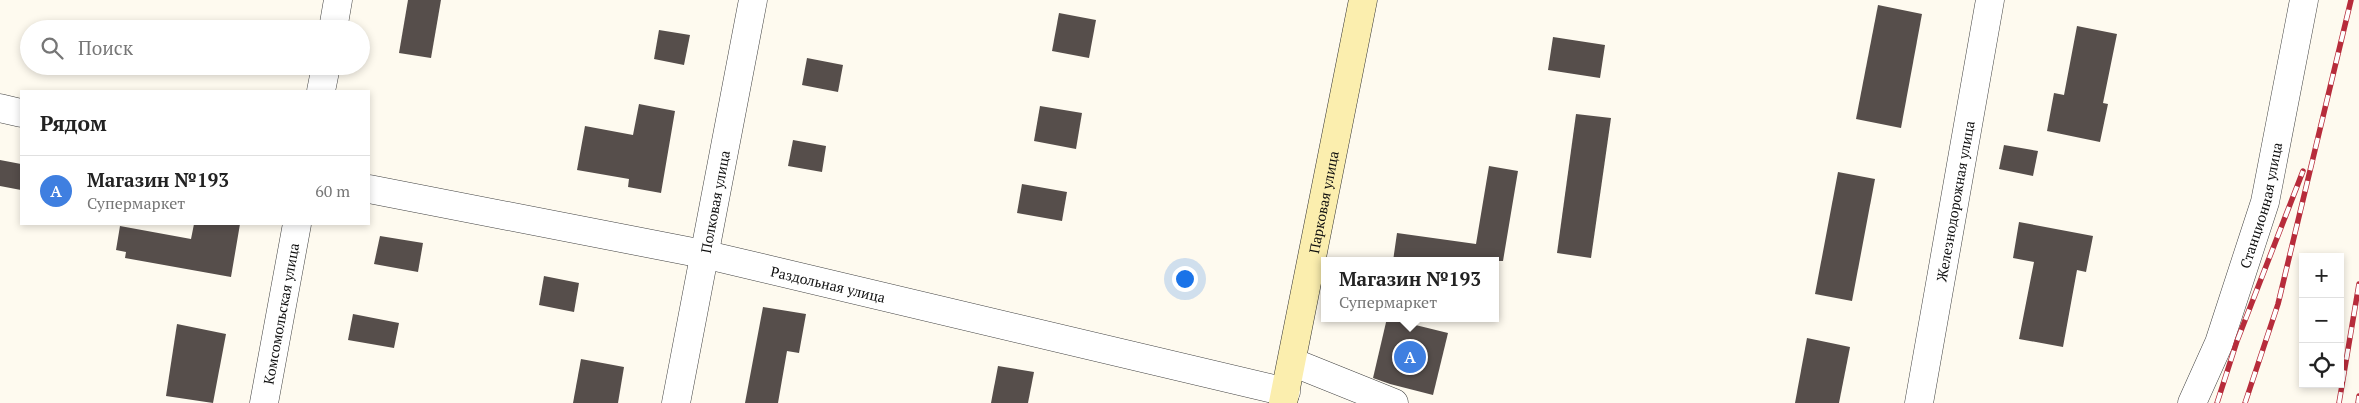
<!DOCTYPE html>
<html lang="ru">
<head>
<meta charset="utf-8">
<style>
  :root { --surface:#fff; --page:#f2f2f2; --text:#222; --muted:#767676; --line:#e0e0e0; --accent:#d93025 }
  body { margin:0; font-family:"PT Serif",serif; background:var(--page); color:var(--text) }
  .controls { position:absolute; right:15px; bottom:15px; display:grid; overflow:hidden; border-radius:0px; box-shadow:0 2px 8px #0003 }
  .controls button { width:45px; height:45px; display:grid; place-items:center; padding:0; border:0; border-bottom:1px solid var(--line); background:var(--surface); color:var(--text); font:25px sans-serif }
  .you { position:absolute; left:1184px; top:278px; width:18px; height:18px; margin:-12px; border:4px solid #fff; border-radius:50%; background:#1a73e8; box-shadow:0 0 0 8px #1a73e833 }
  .badge { display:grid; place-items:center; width:32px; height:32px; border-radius:50%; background:var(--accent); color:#fff; font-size:16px; font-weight:700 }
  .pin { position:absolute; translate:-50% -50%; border:2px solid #fff; box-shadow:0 1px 5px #0006 }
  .popup { position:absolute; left:1321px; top:257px; width:178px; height:65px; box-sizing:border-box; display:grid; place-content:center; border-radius:0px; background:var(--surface); filter:drop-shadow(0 1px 4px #0005); font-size:16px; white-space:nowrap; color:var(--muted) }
  .popup b { font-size:19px; color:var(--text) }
  .popup::after { content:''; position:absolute; left:50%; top:100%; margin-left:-10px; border:10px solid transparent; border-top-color:var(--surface) }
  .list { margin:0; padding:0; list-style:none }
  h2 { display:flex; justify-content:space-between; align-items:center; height:65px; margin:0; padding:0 20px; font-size:21px }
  h2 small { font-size:16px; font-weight:400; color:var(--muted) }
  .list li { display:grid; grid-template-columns:32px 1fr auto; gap:15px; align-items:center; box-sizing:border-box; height:70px; padding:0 20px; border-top:1px solid var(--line) }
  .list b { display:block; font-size:19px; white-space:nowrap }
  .list p { margin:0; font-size:16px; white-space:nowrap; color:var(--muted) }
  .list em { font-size:16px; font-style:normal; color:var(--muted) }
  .icon { flex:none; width:28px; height:28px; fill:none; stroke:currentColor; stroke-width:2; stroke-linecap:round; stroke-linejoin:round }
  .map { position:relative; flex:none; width:2359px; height:403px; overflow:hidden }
  .search { position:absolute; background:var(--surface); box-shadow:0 2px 8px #0003; left:20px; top:20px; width:350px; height:55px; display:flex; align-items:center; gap:12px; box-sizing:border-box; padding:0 18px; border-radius:28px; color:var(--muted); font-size:19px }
  .panel { position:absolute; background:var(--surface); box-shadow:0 2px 8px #0003; left:20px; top:90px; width:350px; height:135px; border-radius:0px }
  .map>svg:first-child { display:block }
  .building { fill:#564e4b }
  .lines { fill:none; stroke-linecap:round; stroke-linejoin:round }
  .minor-casing { stroke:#414141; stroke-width:29 }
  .secondary-casing { stroke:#303030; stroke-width:29 }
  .minor { stroke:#fff; stroke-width:28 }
  .secondary { stroke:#fbeeae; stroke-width:28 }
  .rail-casing { stroke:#b72c3b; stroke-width:5.5 }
  .rail { stroke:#fff; stroke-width:4; stroke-dasharray:11; stroke-linecap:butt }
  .labels { text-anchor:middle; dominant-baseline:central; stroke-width:5; stroke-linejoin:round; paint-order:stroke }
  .street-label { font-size:14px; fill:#0e0e0e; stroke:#fff }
</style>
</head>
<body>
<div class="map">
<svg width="2359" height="403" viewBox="0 0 2359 403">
  <rect width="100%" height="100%" fill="#fefaef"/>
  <g class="building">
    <path d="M 408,0 L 441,0 L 431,58 L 399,53 Z"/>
    <path d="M 1878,5 L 1922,14 L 1901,128 L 1856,119 Z"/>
    <path d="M 1059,13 L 1096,20 L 1089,58 L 1052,51 Z"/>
    <path d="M 2077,26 L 2117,34 L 2103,103 L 2108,104 L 2100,142 L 2047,131 L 2054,93 L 2064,95 Z"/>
    <path d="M 659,30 L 690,35 L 684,65 L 654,59 Z"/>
    <path d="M 1553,37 L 1605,45 L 1600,78 L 1548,70 Z"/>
    <path d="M 807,58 L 843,65 L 838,92 L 802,85 Z"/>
    <path d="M 639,104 L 675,111 L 661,193 L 628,187 L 629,179 L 577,170 L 585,126 L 633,135 Z"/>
    <path d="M 1040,106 L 1082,113 L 1076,149 L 1034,141 Z"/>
    <path d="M 1576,114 L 1611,118 L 1591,258 L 1557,253 Z"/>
    <path d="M 793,140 L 826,146 L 822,172 L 788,166 Z"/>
    <path d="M 2004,145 L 2038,151 L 2033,176 L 1999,169 Z"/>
    <path d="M 0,160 L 21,164 L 21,190 L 0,186 Z"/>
    <path d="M 1489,166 L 1518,171 L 1503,261 L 1393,261 L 1397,233 L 1476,244 Z"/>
    <path d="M 1838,172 L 1875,179 L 1852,301 L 1815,294 Z"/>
    <path d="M 1022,184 L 1067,192 L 1062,221 L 1017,213 Z"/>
    <path d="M 2019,222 L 2093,236 L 2086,272 L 2077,270 L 2063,347 L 2019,339 L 2034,262 L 2013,258 Z"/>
    <path d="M 194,224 L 240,224 L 231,277 L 125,258 L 126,252 L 116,250 L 120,226 L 191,239 Z"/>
    <path d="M 380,236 L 423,243 L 418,272 L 374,264 Z"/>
    <path d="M 544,276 L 579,283 L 574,312 L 539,305 Z"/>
    <path d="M 763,307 L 806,314 L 799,353 L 787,351 L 778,403 L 745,403 Z"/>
    <path d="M 353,314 L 399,323 L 394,348 L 348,340 Z"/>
    <path d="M 1387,318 L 1448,333 L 1433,395 L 1390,384 L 1373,378 Z"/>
    <path d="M 177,324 L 226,334 L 213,403 L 166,396 Z"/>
    <path d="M 1807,338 L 1850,347 L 1839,403 L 1795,403 Z"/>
    <path d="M 581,359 L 624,367 L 618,403 L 573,403 Z"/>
    <path d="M 998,366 L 1034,372 L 1028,403 L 991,403 Z"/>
  </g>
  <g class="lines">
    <defs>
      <g id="minor">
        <path d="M 333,29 L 338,0"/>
        <path d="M 321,91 L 326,66"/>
        <path d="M 0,108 L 21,113"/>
        <path id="s1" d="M 369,189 L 703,254 L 1286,392"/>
        <path d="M 1292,362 L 1394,403"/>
        <path id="s2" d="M 264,403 L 297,224"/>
        <path id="s3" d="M 676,403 L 753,0"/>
        <path id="s4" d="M 1919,403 L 1990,0"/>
        <path id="s5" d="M 2192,403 L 2219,343 L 2265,202 L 2304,0"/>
      </g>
      <g id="secondary">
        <path id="s6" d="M 1283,403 L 1363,0"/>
      </g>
    </defs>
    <use href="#minor" class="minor-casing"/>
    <use href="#secondary" class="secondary-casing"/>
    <use href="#minor" class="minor"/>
    <use href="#secondary" class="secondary"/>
    <defs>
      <g id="rail">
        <path d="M 2217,403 L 2237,341 L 2303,171"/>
        <path d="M 2245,403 L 2278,304 L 2351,0"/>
        <path d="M 2339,403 L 2359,284"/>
        <path d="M 2358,403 L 2359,396"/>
      </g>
    </defs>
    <use href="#rail" class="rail-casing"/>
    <use href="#rail" class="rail"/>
  </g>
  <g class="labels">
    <g class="street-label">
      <text stroke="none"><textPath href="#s3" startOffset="205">Полковая улица</textPath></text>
      <text stroke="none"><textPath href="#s6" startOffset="205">Парковая улица</textPath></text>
      <text stroke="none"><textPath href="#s4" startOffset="205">Железнодорожная улица</textPath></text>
      <text stroke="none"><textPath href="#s5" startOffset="210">Станционная улица</textPath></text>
      <text stroke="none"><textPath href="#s1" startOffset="469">Раздольная улица</textPath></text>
      <text stroke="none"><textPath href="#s2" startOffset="91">Комсомольская улица</textPath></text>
    </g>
  </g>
</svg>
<div class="controls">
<button>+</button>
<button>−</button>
<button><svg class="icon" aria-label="locate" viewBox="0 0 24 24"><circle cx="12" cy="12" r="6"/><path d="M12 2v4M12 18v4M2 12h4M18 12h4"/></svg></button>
</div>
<div class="you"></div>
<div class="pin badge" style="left:1410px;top:357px;background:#3f7fe0">A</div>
<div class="popup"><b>Магазин №193</b>Супермаркет</div>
<div class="search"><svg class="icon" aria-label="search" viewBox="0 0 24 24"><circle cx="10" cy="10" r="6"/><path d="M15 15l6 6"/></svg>Поиск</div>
<section class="panel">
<h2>Рядом<small></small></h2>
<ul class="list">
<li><span class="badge" style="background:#3f7fe0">A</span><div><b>Магазин №193</b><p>Супермаркет</p></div><em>60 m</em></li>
</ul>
</section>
</div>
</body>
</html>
